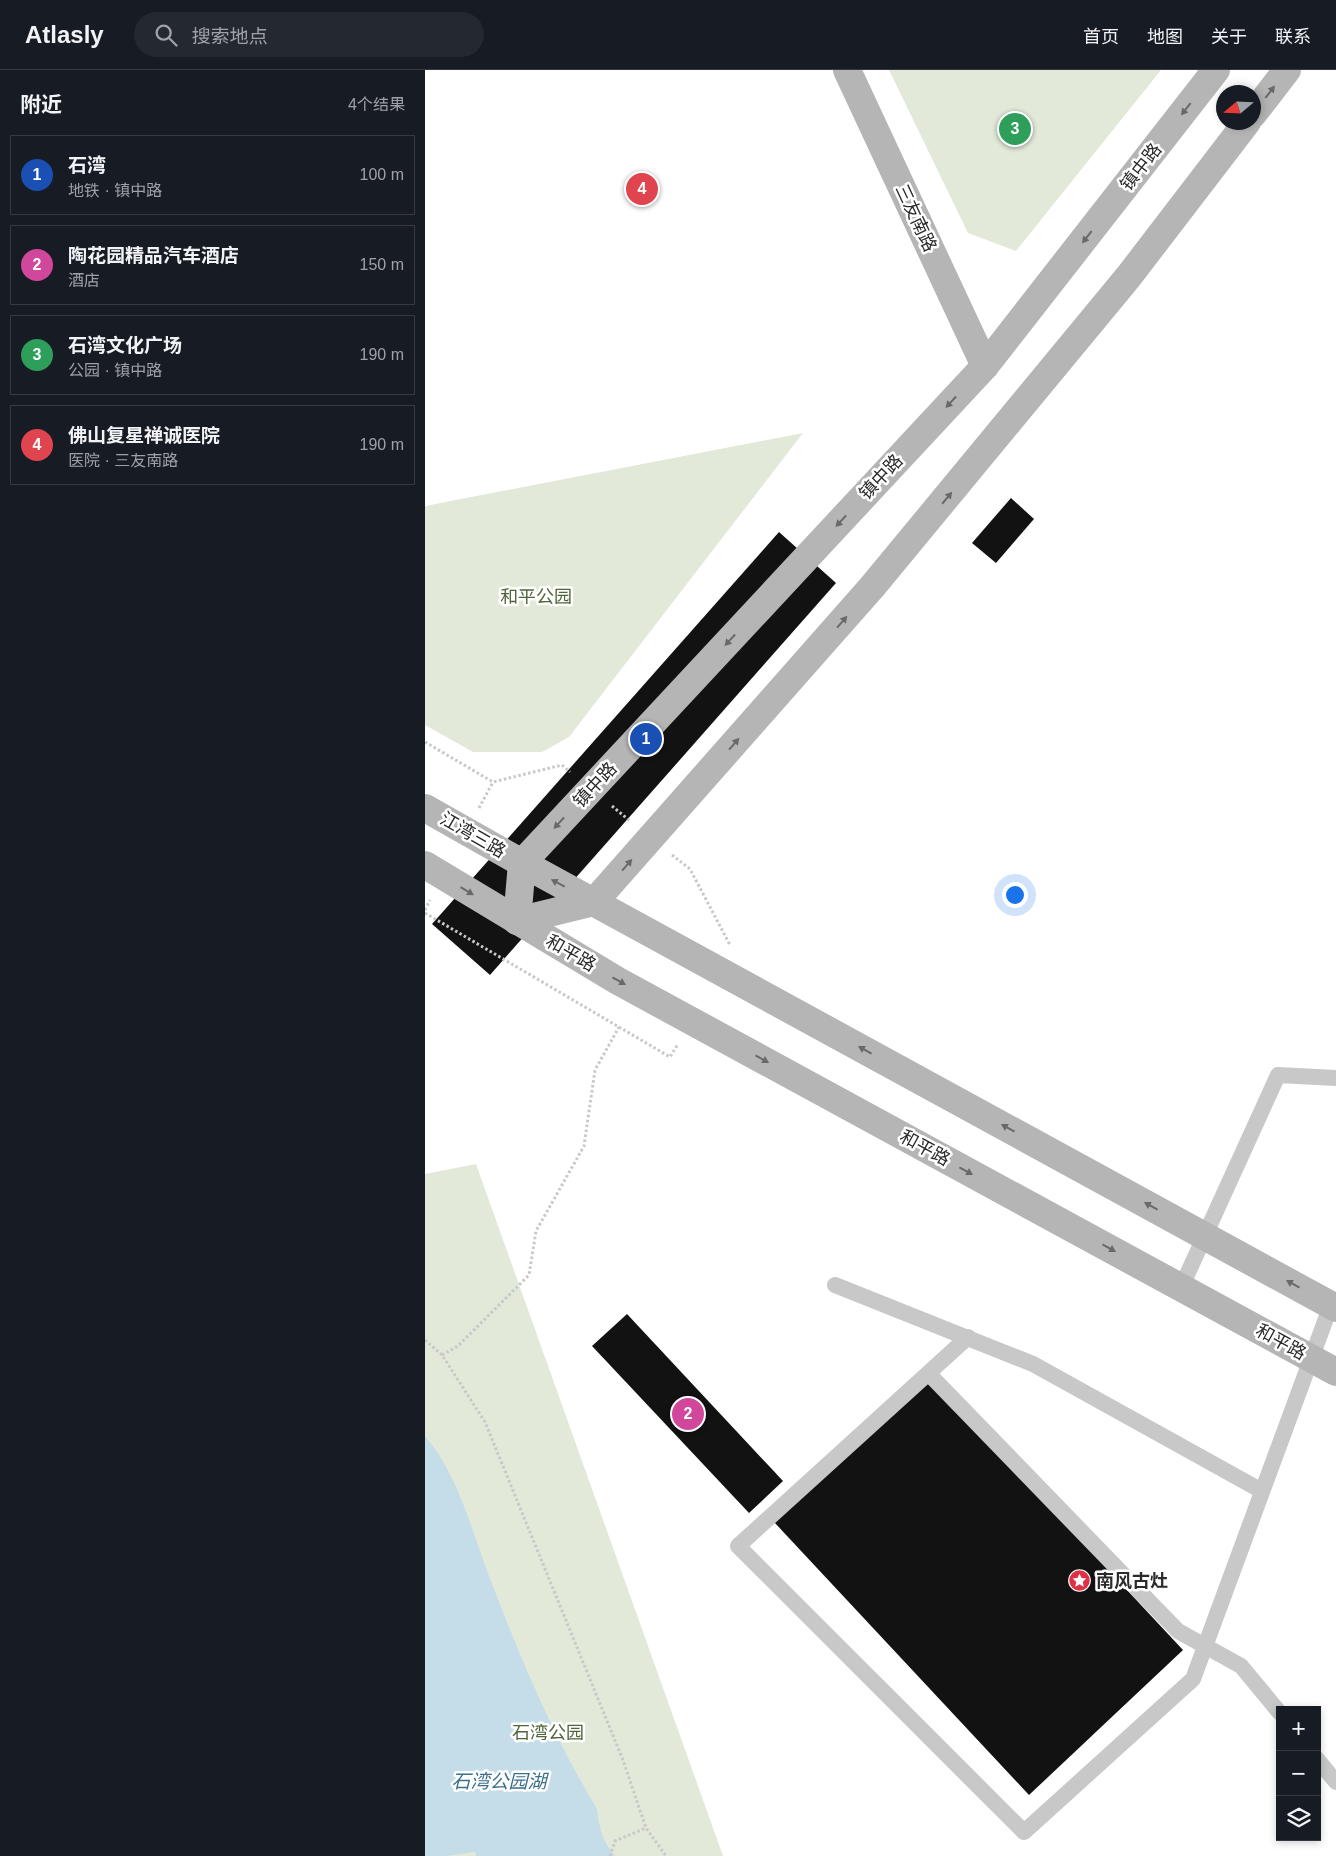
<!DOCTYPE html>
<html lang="zh">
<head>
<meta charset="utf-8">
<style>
  :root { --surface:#171b24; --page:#242831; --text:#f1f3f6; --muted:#9ea1a6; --line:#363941; --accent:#df3146 }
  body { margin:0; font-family:Arial,"Noto Sans SC",sans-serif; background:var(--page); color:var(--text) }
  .controls { position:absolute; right:15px; bottom:15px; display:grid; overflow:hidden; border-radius:0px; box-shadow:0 2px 8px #0003 }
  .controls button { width:45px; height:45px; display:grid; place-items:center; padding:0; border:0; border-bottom:1px solid var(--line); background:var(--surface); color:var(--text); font:25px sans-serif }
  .compass { position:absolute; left:791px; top:15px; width:45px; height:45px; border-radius:50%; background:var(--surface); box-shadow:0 2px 8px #0003; rotate:251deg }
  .you { position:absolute; left:589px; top:824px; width:18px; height:18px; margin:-12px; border:4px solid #fff; border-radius:50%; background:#1a73e8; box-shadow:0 0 0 8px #1a73e833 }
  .badge { display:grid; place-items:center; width:32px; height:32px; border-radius:50%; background:var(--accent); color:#fff; font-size:16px; font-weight:700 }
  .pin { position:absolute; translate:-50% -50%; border:2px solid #fff; box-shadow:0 1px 5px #0006 }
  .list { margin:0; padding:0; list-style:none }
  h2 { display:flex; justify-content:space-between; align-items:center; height:65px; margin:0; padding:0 20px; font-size:21px }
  h2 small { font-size:16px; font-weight:400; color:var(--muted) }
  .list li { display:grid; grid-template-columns:32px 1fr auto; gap:15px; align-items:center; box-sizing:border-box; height:80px; margin:0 10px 10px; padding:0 10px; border:1px solid var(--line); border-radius:0px }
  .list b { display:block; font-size:19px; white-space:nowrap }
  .list p { margin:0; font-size:16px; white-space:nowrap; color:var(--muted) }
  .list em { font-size:16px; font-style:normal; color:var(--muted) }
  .icon { flex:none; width:28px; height:28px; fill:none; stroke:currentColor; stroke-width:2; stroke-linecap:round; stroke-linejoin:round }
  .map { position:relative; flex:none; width:911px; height:1786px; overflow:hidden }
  header { display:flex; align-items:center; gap:30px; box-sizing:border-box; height:70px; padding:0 25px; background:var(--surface); border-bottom:1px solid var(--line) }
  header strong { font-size:24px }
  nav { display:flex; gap:28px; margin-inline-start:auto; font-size:18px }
  .search { width:350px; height:45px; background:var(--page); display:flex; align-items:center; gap:12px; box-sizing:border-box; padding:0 18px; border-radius:28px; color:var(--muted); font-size:19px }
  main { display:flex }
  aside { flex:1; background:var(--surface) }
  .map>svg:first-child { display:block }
  .green { fill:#e2e9d9 }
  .water { fill:#c5dde9 }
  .building { fill:#121212 }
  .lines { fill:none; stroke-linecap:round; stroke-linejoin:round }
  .path { stroke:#c8c8c8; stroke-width:3; stroke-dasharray:2.5 2.5; stroke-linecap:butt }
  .lane { stroke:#c8c8c8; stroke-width:16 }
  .secondary { stroke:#b5b5b5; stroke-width:28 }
  .oneway { fill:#696969 }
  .labels { text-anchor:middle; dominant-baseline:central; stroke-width:5; stroke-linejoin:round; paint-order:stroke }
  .street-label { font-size:18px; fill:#2b2b2b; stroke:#fff }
  .park-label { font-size:18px; fill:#51653b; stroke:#fff }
  .poi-label { font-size:18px; font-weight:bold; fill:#2b2b2b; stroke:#fff; text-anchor:start }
  .water-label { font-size:19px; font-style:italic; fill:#3d708a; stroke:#fff }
</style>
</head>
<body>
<header>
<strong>Atlasly</strong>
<div class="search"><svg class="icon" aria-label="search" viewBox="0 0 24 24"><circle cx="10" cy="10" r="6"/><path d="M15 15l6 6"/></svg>搜索地点</div>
<nav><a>首页</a><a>地图</a><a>关于</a><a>联系</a></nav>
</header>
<main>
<aside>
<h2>附近<small>4个结果</small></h2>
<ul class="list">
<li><span class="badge" style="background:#1a4fb4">1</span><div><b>石湾</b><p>地铁 · 镇中路</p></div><em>100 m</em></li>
<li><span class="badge" style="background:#d1479c">2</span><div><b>陶花园精品汽车酒店</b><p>酒店</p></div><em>150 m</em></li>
<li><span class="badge" style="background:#2e9e5b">3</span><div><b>石湾文化广场</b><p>公园 · 镇中路</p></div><em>190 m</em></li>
<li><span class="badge" style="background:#e0444e">4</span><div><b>佛山复星禅诚医院</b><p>医院 · 三友南路</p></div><em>190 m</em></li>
</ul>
</aside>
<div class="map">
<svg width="911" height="1786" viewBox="0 0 911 1786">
  <rect width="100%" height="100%" fill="#fff"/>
  <g class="green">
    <path d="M 464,0 L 736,0 L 591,181 L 543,163 Z"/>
    <path d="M 378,363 L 144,667 L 117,682 L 48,682 L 0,655 L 0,436 Z"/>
    <path d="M 51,1094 L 298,1786 L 0,1786 L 0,1104 Z"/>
  </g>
  <path class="water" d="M 0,1366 C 33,1404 46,1459 64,1506 C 94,1585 128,1666 172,1739 C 174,1758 178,1772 190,1786 L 51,1786 L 50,1782 L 21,1786 L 0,1786 Z"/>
  <g class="building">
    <path d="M 586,428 L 609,449 L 571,493 L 547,473 Z"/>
    <path d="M 354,462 L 411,513 L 65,905 L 7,854 Z"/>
    <path d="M 202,1244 L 358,1411 L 324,1443 L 167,1276 Z"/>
    <path d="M 503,1307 L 758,1580 L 604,1725 L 349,1452 Z"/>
  </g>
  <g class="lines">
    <g class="path">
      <path d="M 0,672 L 68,712 L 137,695 L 145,702"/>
      <path d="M 187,736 L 205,751"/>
      <path d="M 54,738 L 68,712"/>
      <path d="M 247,785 L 265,799 L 305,875"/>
      <path d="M 0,840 L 5,830"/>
      <path d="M 0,843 L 245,987 L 253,974"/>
      <path d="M 0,1270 L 17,1285 L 60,1352 L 198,1690 L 221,1758 L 241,1786"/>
      <path d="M 17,1285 L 33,1276 L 104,1205 L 111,1161 L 159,1076 L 170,1000 L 194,957"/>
      <path d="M 185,1786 L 190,1771 L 221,1758"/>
    </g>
    <g class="lane">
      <path d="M 410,1215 L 608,1294 L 837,1421"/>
      <path d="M 756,1218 L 853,1005 L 911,1008"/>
      <path d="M 543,1267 L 313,1476 L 599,1762 L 768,1609 L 906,1235"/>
      <path d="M 504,1304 L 753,1561 L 816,1596 L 855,1643"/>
      <path d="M 892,1689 L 911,1712"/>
    </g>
    <g class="secondary">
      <path d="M 422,0 L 560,296"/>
      <path d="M 828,44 L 862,0"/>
      <path d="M 0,738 L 97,793 L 911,1238"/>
      <path d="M 97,793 L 560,296 L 791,0"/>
      <path d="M 0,795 L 193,911 L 911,1302"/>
      <path d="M 169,832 L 447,517 L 704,206 L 822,52"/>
      <path d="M 92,851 L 169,832"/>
      <path d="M 92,851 L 97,793"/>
    </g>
  </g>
  <defs><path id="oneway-solid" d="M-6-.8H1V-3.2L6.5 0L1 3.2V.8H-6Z" transform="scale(1.25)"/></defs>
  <g class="oneway">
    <use href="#oneway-solid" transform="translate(845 22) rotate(-52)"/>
    <use href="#oneway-solid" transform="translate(761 39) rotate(128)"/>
    <use href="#oneway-solid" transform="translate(662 167) rotate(128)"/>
    <use href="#oneway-solid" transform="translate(526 332) rotate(133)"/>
    <use href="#oneway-solid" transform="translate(522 428) rotate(-50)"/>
    <use href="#oneway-solid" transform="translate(416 451) rotate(133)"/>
    <use href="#oneway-solid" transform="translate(417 552) rotate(-49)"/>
    <use href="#oneway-solid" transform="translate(305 570) rotate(133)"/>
    <use href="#oneway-solid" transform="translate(309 674) rotate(-49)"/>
    <use href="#oneway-solid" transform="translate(134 753) rotate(133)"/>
    <use href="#oneway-solid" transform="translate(202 795) rotate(-49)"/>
    <use href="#oneway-solid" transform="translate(133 813) rotate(-152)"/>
    <use href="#oneway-solid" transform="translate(42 821) rotate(31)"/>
    <use href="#oneway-solid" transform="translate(194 911) rotate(29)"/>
    <use href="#oneway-solid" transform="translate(440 980) rotate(-151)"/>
    <use href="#oneway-solid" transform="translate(337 989) rotate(29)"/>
    <use href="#oneway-solid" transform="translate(583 1058) rotate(-151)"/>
    <use href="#oneway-solid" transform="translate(541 1101) rotate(29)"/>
    <use href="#oneway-solid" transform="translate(726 1136) rotate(-151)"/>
    <use href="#oneway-solid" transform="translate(684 1178) rotate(29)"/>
    <use href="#oneway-solid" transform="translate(868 1214) rotate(-151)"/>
  </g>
  <defs>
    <symbol id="sight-disc" viewBox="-11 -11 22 22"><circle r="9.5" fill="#df3146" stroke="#fff"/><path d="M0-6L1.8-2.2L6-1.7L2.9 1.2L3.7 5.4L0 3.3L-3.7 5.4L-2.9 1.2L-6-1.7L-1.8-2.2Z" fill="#fff"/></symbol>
  </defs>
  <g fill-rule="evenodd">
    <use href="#sight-disc" x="642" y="1498" width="25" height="25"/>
  </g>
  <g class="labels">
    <g class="street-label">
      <text transform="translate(716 97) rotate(-52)">镇中路</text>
      <text transform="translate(491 148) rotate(65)">三友南路</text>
      <text transform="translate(456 407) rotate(-47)">镇中路</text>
      <text transform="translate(170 715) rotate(-47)">镇中路</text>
      <text transform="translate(48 765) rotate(30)">江湾三路</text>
      <text transform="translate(146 883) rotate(30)">和平路</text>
      <text transform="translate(500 1078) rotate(29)">和平路</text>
      <text transform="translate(856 1272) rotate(29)">和平路</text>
    </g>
    <g class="park-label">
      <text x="111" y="527">和平公园</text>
      <text x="123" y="1663">石湾公园</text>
    </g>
    <g class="poi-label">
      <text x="671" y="1511">南风古灶</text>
    </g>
    <g class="water-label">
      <text x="74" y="1711">石湾公园湖</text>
    </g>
  </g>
</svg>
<div class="controls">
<button>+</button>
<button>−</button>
<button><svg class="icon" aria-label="layers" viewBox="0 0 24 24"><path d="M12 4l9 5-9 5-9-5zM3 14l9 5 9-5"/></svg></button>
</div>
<svg class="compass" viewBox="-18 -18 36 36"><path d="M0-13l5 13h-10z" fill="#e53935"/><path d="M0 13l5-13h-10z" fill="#9ea1a6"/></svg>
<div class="you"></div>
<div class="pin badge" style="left:221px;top:669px;background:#1a4fb4">1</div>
<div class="pin badge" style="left:263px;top:1344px;background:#d1479c">2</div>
<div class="pin badge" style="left:590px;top:59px;background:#2e9e5b">3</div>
<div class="pin badge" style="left:217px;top:119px;background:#e0444e">4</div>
</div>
</main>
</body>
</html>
